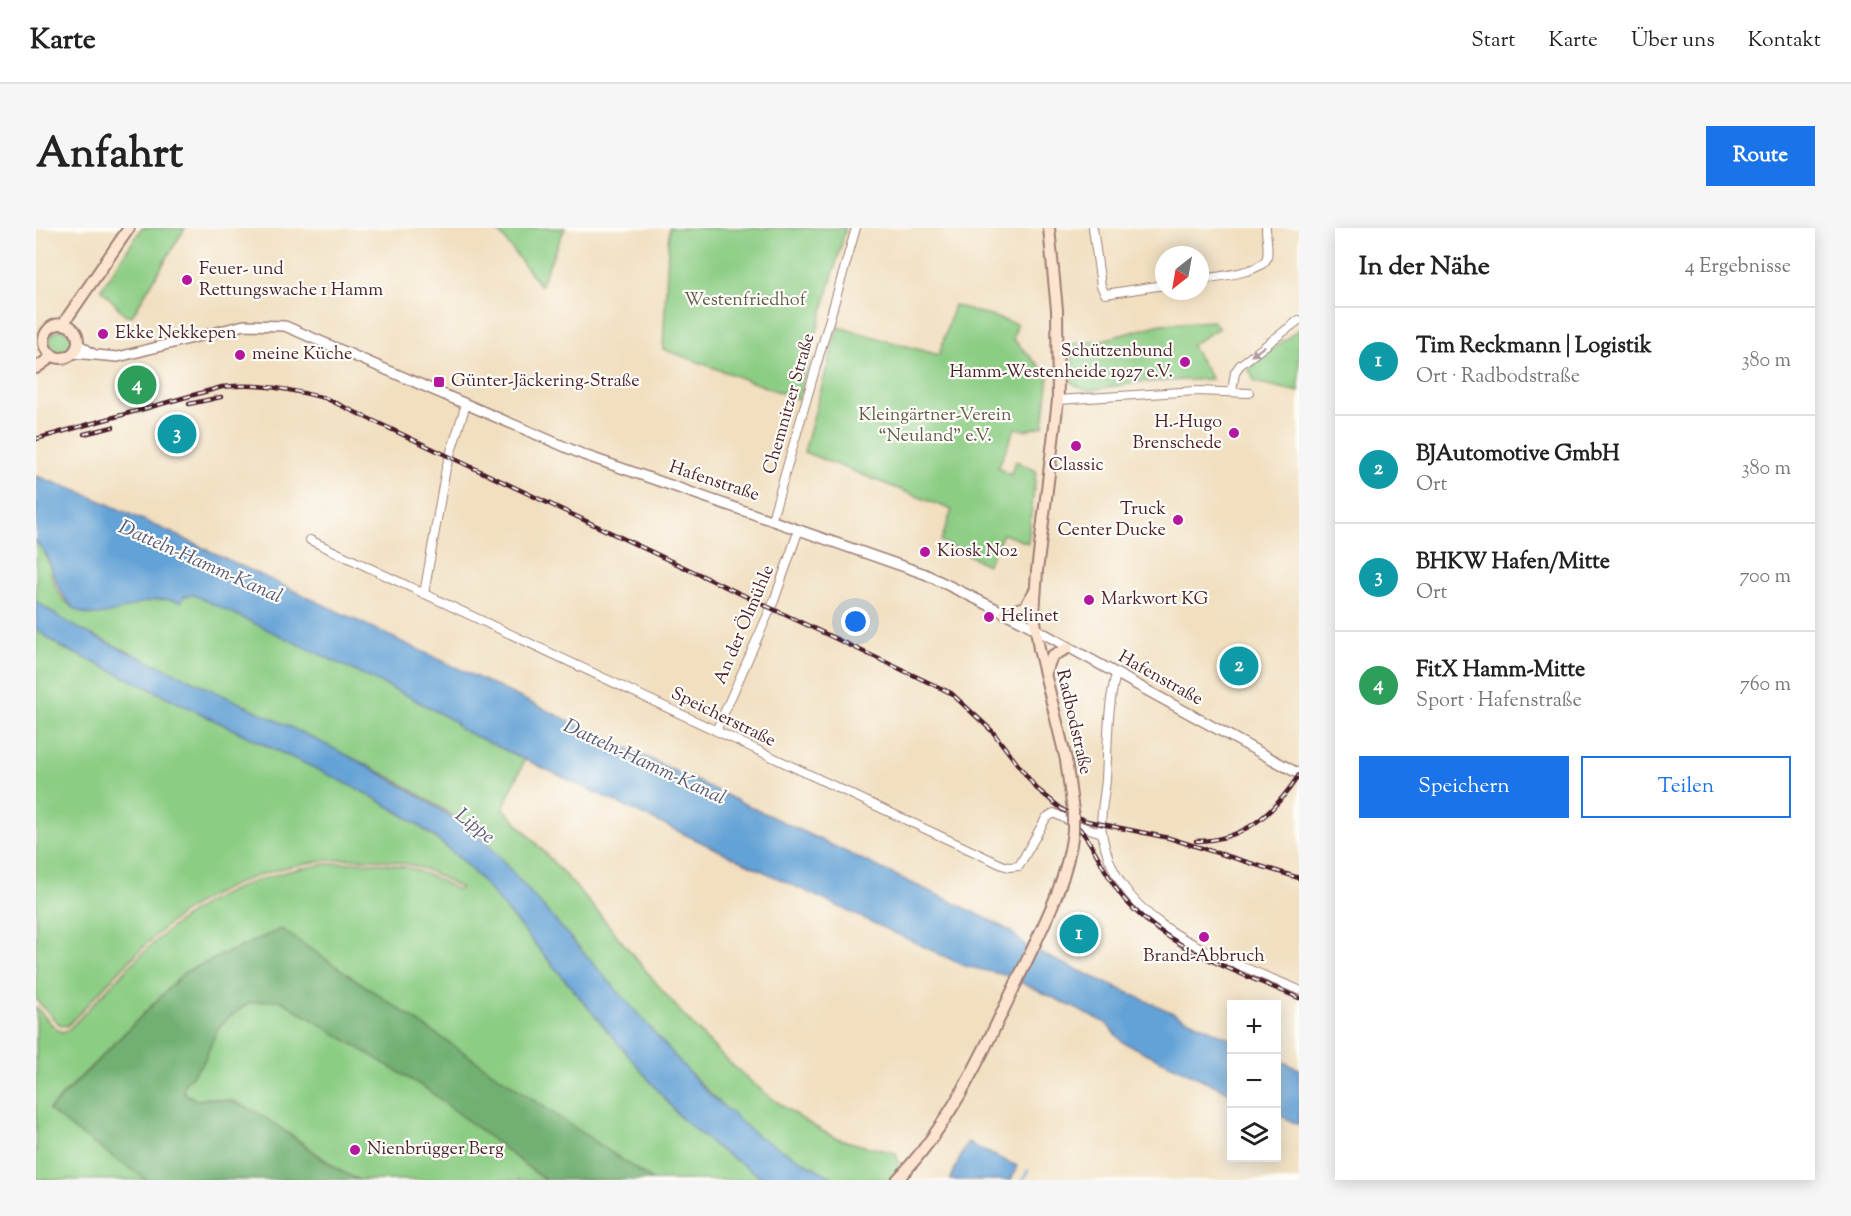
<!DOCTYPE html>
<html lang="de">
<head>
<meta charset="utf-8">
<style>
  :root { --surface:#fff; --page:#f6f6f6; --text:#222; --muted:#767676; --line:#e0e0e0; --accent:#1a73e8 }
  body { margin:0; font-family:"Sorts Mill Goudy",serif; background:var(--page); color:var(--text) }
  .controls { position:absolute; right:18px; bottom:18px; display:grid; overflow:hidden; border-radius:0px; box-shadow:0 3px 15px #0003 }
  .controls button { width:54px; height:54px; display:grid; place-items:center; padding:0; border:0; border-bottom:2px solid var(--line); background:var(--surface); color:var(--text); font:30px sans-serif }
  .compass { position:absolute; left:1119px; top:18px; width:54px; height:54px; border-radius:50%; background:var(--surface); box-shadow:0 3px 15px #0003; rotate:211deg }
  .you { position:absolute; left:820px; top:394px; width:21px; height:21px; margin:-15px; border:4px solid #fff; border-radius:50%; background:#1a73e8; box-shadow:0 0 0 9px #1a73e833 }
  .badge { display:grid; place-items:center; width:39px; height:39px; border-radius:50%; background:var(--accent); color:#fff; font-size:20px; font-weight:700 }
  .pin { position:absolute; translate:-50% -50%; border:3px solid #fff; box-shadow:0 2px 6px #0006 }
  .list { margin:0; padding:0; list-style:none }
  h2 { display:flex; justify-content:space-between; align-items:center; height:78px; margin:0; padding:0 24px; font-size:26px }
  h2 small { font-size:20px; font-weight:400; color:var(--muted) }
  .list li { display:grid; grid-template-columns:39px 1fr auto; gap:18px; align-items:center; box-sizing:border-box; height:108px; padding:0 24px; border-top:2px solid var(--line) }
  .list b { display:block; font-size:22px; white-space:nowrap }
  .list p { margin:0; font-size:20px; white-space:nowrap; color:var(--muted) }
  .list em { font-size:20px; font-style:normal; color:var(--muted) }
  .actions { display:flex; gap:12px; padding:18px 24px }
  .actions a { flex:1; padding:14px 0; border:2px solid var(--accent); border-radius:0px; text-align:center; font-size:21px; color:var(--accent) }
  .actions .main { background:var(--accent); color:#fff }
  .icon { flex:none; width:33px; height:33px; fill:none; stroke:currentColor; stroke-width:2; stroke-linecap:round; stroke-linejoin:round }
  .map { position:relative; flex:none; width:1263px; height:952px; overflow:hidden; border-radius:0px }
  header { display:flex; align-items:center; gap:36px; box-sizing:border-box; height:84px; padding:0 30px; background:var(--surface); border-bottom:2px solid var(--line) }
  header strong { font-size:28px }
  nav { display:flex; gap:33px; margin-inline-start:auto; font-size:21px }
  .intro { display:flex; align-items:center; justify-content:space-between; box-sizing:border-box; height:144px; padding:0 36px }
  h1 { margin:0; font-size:42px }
  .button { padding:15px 27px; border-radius:0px; background:var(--accent); color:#fff; font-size:21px; font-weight:700 }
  main { display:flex; gap:36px; padding:0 36px }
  aside { flex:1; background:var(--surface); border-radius:0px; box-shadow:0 3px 15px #0003 }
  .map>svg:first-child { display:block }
  .green { fill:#8ccd84; stroke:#6b7658; stroke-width:1.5 }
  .forest { fill:#71b072; stroke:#5e684e; stroke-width:1.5 }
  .water { fill:#64a2d6; stroke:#576080; stroke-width:1.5 }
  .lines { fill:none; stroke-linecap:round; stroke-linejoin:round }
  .stream { stroke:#64a2d6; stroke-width:2 }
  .minor-casing { stroke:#9e7f76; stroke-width:10 }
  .tertiary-casing { stroke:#9e7f76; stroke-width:12 }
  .secondary-casing { stroke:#9e7f76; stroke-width:14 }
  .minor { stroke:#fff; stroke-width:8 }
  .tertiary { stroke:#fff; stroke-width:9 }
  .secondary { stroke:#fce5d0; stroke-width:10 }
  .rail-casing { stroke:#4a1f2b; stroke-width:4.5 }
  .rail { stroke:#fdfcf7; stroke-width:2; stroke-dasharray:7; stroke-linecap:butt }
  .secondary-bridge-casing { stroke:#9e7f76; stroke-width:14; stroke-linecap:butt }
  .secondary-bridge { stroke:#fce5d0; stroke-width:10 }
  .oneway { fill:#ae9aa0 }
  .poi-dot { fill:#b5179e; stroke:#fdfcf7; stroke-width:2 }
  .labels { text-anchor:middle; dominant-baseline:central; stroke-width:4.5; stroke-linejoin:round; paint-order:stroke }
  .poi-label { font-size:18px; fill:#4a1f2b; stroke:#fdfcf7; text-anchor:start }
  .park-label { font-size:18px; fill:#615c4a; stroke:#fdfcf7 }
  .street-label { font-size:18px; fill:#4a1f2b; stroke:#fdfcf7 }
  .water-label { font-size:20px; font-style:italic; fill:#565a78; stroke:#fdfcf7 }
</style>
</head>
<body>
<header>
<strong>Karte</strong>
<nav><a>Start</a><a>Karte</a><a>Über uns</a><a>Kontakt</a></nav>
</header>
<div class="intro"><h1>Anfahrt</h1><a class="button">Route</a></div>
<main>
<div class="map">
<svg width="1263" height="952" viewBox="0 0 1263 952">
  <rect width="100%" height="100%" fill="#fdfcf7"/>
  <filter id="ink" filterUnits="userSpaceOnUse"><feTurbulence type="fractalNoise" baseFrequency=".0167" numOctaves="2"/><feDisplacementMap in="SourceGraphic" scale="12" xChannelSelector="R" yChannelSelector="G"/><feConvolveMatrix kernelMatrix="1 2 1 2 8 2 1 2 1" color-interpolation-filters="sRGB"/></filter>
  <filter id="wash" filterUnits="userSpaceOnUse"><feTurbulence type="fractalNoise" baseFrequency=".008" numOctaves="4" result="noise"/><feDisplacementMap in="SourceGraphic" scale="24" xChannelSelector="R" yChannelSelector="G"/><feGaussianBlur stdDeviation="1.35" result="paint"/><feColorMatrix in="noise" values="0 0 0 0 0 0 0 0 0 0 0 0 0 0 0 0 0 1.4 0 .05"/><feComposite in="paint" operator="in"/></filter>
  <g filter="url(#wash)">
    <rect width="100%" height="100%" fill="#f1dfc0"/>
    <g class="green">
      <path d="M 106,0 L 149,0 L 96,88 L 88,86 L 65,61 Z"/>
      <path d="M 456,0 L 529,0 L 504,58 L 463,4 Z"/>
      <path d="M 633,0 L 810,0 L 762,171 L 627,121 Z"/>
      <path d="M 918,77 L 981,96 L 977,111 L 1013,148 L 1007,198 L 989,202 L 979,200 L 962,240 L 974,247 L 980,233 L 1000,243 L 992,315 L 967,306 L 951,337 L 905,313 L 916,282 L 768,224 L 802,99 L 903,127 Z"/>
      <path d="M 1177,93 L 1183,100 L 1155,117 L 1176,151 L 1105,154 L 1051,163 L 1036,155 L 1036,116 L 1063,113 L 1125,96 Z"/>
      <path d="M 1263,101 L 1263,164 L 1219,154 L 1212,140 Z"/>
      <circle cx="25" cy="113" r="11"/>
      <path d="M 0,313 C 17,329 13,358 30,374 C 55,397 81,379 108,372 C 120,369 133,371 145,374 L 148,368 L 158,366 L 372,468 L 418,493 L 424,501 L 489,531 L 467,580 C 500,615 534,651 565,688 C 635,772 691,851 790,905 C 811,916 837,919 860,925 L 864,940 L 853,952 L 801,952 L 752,926 L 721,908 L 696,887 L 639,830 L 449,613 L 410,583 L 358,551 L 277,510 L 39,399 L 0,373 Z"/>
      <path d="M 0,401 L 25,419 C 93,450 160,483 227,516 C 311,556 382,583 446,653 L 645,890 L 684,922 L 730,952 L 616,952 L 245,701 L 149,744 L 13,881 L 41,904 L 111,952 L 0,952 L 0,779 L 20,801 L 27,804 L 33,801 C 67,767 99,729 137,698 C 195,651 290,624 364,638 C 385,642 403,652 422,662 L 425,660 C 413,654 401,646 388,641 C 311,614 196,643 134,695 C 97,726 65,763 31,798 L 23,796 L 0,772 Z"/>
      <path d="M 234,771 L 244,772 L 276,790 L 392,862 L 509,952 L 324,952 L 310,947 L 257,908 L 198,873 L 174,870 L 160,872 L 148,865 L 147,858 L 168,833 L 182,800 L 193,789 L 213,775 Z"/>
    </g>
    <path class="forest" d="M 245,701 L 616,952 L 509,952 L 392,862 L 244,772 L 213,775 L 193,789 L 182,800 L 168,833 L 147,858 L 148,865 L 160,872 C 225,861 268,932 324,952 L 111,952 L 41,904 L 13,882 L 149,744 Z"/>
    <g class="water">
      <path d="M 0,248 L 47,265 L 136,305 L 954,692 L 974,703 L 998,725 L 1004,725 L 1195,811 L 1195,865 L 1086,814 L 1070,795 L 993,758 L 969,747 L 929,738 L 424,501 L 418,493 L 372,468 L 158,367 L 148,368 L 145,374 C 115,366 97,380 69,386 C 29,394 22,355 11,328 C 8,322 3,318 0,313 C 0,306 0,259 0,248 Z"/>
      <path d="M 0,373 C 45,407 99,426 150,450 C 253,498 358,544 449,613 L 669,862 L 721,908 L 801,952 L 730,952 L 684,922 L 645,890 L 446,653 C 382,583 311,556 227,516 C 160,483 93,450 25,419 L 0,401 Z"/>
      <path d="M 1241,831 L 1263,841 L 1263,897 L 1241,886 Z"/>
      <path d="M 931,915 L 981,938 L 975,952 L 914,952 Z"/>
    </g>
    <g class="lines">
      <path class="stream" d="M 987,952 L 992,942"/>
    </g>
  </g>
  <g filter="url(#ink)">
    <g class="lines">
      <defs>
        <g id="minor">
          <path d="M 1057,0 L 1065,58 L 1069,66 L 1128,57"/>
          <path d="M 1164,51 C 1178,49 1228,45 1231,29 C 1233,21 1230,9 1230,0"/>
          <path d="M 1196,164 L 1199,144 L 1204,137 L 1263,92"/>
          <path d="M 1022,172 L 1160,163 L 1213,165"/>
          <path d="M 736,291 L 820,0"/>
          <path d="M 274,312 L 966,637 L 973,639 L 983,638 L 1010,590 L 1018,585 L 1041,597 L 1066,605"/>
          <path d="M 388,366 L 410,240 L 430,176"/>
          <path d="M 1080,446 C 1071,480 1072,516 1070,551 C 1069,568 1063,588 1066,605 C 1081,701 1187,729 1263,762"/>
          <path d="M 680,503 L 738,373 L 763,301"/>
        </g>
        <g id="tertiary">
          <path d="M 42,116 L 57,126"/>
          <path d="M 37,125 L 82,129 L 208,97 L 249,98 L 548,227 L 889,346 L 985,393 L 1263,546"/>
        </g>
        <g id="secondary">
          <path d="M 1013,0 L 1021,82 L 1022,172 L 1001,343 L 998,386 L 1003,421 L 1030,532 L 1037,583"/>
          <path d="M 27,96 L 93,0"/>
          <circle cx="25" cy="113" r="17"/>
          <path d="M 0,140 L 17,128"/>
          <path d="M 969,385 L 989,379 L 998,364"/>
          <path d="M 1010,444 L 1016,428 L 1032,420"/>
          <path d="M 861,952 C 918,892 948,822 983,749 C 1005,702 1031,656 1037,603"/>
        </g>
      </defs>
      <use href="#minor" class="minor-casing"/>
      <use href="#tertiary" class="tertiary-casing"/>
      <use href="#secondary" class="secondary-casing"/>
      <use href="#minor" class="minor"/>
      <use href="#tertiary" class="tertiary"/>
      <use href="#secondary" class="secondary"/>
      <defs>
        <g id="rail">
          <path d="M 153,176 L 185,169"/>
          <path d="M 48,206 L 77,199"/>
          <path d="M 0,211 L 186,159 C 225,155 251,161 289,170 L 915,465 L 956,503 L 1000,560 L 1027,582 L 1051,593 L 1133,610 L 1263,650"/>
          <path d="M 1032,589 C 1060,613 1066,646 1089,672 C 1133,722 1203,744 1263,770"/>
          <path d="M 1160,613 C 1208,613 1238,585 1263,547"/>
        </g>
      </defs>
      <use href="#rail" class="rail-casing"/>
      <use href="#rail" class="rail"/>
      <defs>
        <path id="secondary-bridge" d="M 1037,603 L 1037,583"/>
      </defs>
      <use href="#secondary-bridge" class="secondary-bridge-casing"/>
      <use href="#secondary-bridge" class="secondary-bridge"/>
    </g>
    <defs><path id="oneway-solid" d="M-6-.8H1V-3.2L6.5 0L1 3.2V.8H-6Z" transform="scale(1.5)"/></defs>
    <use class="oneway" href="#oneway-solid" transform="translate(1222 123) rotate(143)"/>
  </g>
  <g class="poi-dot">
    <circle cx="151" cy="52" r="6"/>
    <circle cx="67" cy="106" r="6"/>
    <circle cx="204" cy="127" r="6"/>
    <circle cx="1149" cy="134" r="6"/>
    <rect x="397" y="148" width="12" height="12" rx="3"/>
    <circle cx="1198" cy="205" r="6"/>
    <circle cx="1040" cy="218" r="6"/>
    <circle cx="1142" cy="292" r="6"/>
    <circle cx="889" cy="324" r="6"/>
    <circle cx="1053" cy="372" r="6"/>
    <circle cx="953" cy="389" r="6"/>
    <circle cx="1168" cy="709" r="6"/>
    <circle cx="319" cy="922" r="6"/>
  </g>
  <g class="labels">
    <g class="poi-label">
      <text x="163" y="42">Feuer- und<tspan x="163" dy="21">Rettungswache 1 Hamm</tspan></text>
      <text x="79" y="106">Ekke Nekkepen</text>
      <text x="1137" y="124" text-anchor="end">Schützenbund<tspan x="1137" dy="21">Hamm-Westenheide 1927 e.V.</tspan></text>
      <text x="216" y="127">meine Küche</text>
      <text x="415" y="154">Günter-Jäckering-Straße</text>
      <text x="1186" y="195" text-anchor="end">H.-Hugo<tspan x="1186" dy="21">Brenschede</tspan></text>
      <text x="1040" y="238" text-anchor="middle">Classic</text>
      <text x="1130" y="282" text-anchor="end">Truck<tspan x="1130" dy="21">Center Ducke</tspan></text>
      <text x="901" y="324">Kiosk No2</text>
      <text x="1065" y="372">Markwort KG</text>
      <text x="965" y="389">Helinet</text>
      <text x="1168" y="729" text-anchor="middle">Brand-Abbruch</text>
      <text x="331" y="922">Nienbrügger Berg</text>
    </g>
    <g class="park-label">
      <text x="709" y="73">Westenfriedhof</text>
      <text x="899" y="188">Kleingärtner-Verein<tspan x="899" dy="21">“Neuland” e.V.</tspan></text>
    </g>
    <g class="street-label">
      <text transform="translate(754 176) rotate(-74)">Chemnitzer Straße</text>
      <text transform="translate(678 254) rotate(18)">Hafenstraße</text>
      <text transform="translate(709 397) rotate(-67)">An der Ölmühle</text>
      <text transform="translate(1124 451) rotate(29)">Hafenstraße</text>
      <text transform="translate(687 490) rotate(26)">Speicherstraße</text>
      <text transform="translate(1037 494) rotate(77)">Radbodstraße</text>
    </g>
    <g class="water-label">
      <text transform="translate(164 335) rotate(24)">Datteln-Hamm-Kanal</text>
      <text transform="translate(608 535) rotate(25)">Datteln-Hamm-Kanal</text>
      <text transform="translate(438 599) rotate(38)">Lippe</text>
    </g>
  </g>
</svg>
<div class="controls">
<button>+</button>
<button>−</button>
<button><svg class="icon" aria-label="layers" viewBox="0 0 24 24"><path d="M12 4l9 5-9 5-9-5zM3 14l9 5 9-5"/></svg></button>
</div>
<svg class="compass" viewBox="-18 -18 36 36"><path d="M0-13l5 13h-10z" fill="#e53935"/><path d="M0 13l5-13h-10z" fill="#767676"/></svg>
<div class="you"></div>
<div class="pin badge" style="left:1043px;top:706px;background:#0f9aa8">1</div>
<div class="pin badge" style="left:1203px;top:438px;background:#0f9aa8">2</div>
<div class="pin badge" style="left:141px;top:206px;background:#0f9aa8">3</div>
<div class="pin badge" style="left:101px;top:157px;background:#2e9e5b">4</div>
</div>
<aside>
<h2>In der Nähe<small>4 Ergebnisse</small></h2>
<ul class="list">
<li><span class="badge" style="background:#0f9aa8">1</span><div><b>Tim Reckmann | Logistik</b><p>Ort · Radbodstraße</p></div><em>380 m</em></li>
<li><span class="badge" style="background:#0f9aa8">2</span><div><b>BJAutomotive GmbH</b><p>Ort</p></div><em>380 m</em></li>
<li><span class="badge" style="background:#0f9aa8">3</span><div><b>BHKW Hafen/Mitte</b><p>Ort</p></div><em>700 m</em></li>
<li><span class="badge" style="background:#2e9e5b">4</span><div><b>FitX Hamm-Mitte</b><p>Sport · Hafenstraße</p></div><em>760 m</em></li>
</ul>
<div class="actions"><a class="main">Speichern</a><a>Teilen</a></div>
</aside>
</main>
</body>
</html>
